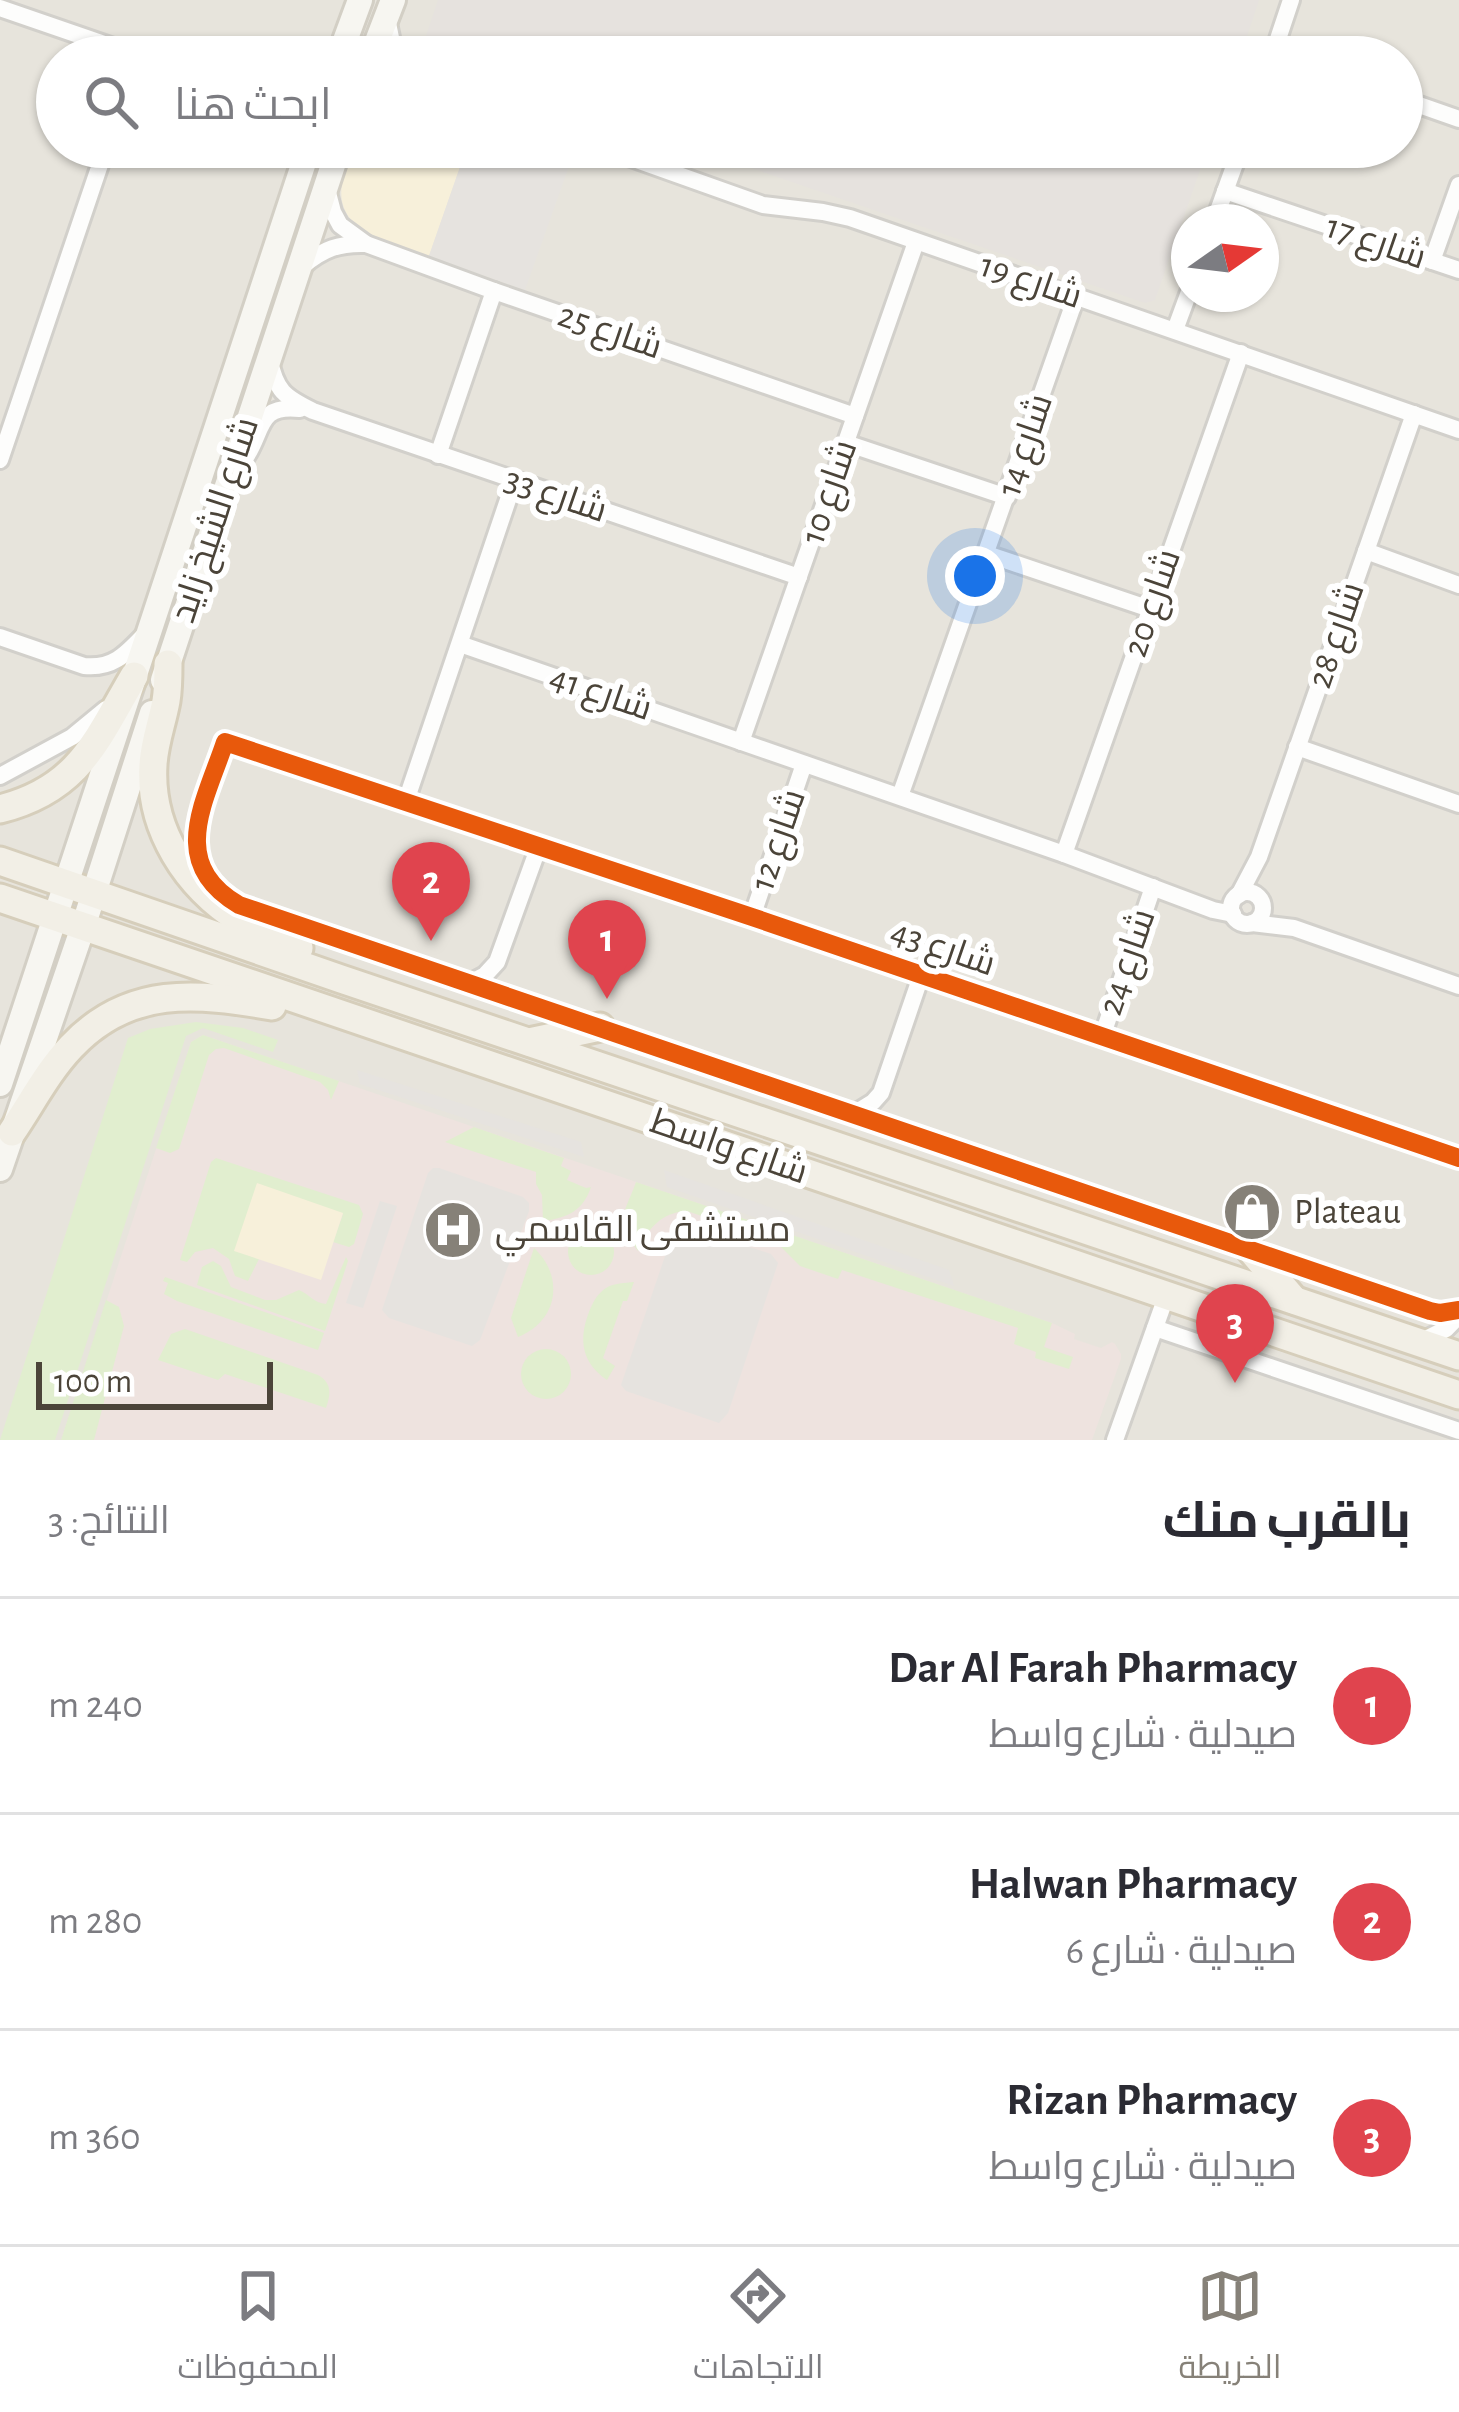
<!DOCTYPE html>
<html lang="ar">
<head>
<meta charset="utf-8">
<style>
  :root { --surface:#fff; --page:#f2f2f3; --text:#2b2b33; --muted:#7c7c81; --line:#e1e1e2; --accent:#868178 }
  body { margin:0; font-family:"Alegreya Sans",Cairo,sans-serif; background:var(--page); color:var(--text); direction:rtl }
  .compass { position:absolute; left:1171px; top:204px; width:108px; height:108px; border-radius:50%; background:var(--surface); box-shadow:0 3px 9px #0004; rotate:76deg }
  .scale { position:absolute; left:36px; bottom:30px; width:237px; box-sizing:border-box; padding-left:12px; border:6px solid #4b4439; border-top:0; font-size:33px; line-height:42px; white-space:nowrap; color:#4b4439; -webkit-text-stroke:9px #fff; paint-order:stroke }
  .you { position:absolute; left:975px; top:576px; width:42px; height:42px; margin:-30px; border:9px solid #fff; border-radius:50%; background:#1a73e8; box-shadow:0 0 0 18px #1a73e833 }
  .badge { display:grid; place-items:center; width:78px; height:78px; border-radius:50%; background:var(--accent); color:#fff; font-size:39px; font-weight:700 }
  .pin { position:absolute; translate:-50% -99px; filter:drop-shadow(0 3px 6px #0008) }
  .pin::after { content:''; position:absolute; top:63px; width:42px; height:36px; background:inherit; clip-path:polygon(0 0,100% 0,50% 100%) }
  .list { margin:0; padding:0; list-style:none }
  h2 { display:flex; justify-content:space-between; align-items:center; height:156px; margin:0; padding:0 48px; font-size:51px }
  h2 small { font-size:39px; font-weight:400; color:var(--muted) }
  .list li { display:grid; grid-template-columns:78px 1fr auto; gap:36px; align-items:center; box-sizing:border-box; height:216px; padding:0 48px; border-top:3px solid var(--line) }
  .list b { display:block; font-size:45px; white-space:nowrap }
  .list p { margin:0; font-size:39px; white-space:nowrap; color:var(--muted) }
  .list em { font-size:39px; font-style:normal; color:var(--muted) }
  .icon { flex:none; width:66px; height:66px; fill:none; stroke:currentColor; stroke-width:2; stroke-linecap:round; stroke-linejoin:round }
  .map { position:relative; flex:none; width:1459px; height:1440px; overflow:hidden; direction:ltr }
  .search { position:absolute; background:var(--surface); box-shadow:0 3px 9px #0004; left:36px; right:36px; top:36px; height:132px; display:flex; align-items:center; gap:30px; box-sizing:border-box; padding:0 42px; border-radius:66px; color:var(--muted); font-size:45px }
  .sheet { height:804px; background:var(--surface) }
  nav { display:flex; justify-content:space-around; align-items:center; box-sizing:border-box; height:168px; border-top:3px solid var(--line); background:var(--surface); font-size:33px; color:var(--muted) }
  nav a { display:grid; justify-items:center; gap:6px }
  nav .on { color:var(--accent) }
  .map>svg:first-child { display:block }
  .residential { fill:#e7e4dc; fill-rule:evenodd }
  .industrial { fill:#e6e2de }
  .medical { fill:#eee3df }
  .green { fill:#e1eecf }
  .sand { fill:#f7f0da }
  .parking { fill:#e6e3df }
  .lines { fill:none; stroke-linecap:round; stroke-linejoin:round }
  .street-casing { stroke:#d2d0cb; stroke-width:22 }
  .secondary-casing { stroke:#d3cfc5; stroke-width:30 }
  .primary-casing { stroke:#d6cebb; stroke-width:33 }
  .street { stroke:#fdfdfc; stroke-width:16 }
  .secondary { stroke:#f7f6f1; stroke-width:24 }
  .primary { stroke:#f2efe6; stroke-width:27 }
  .cycleway-casing { stroke:#fff; stroke-width:26 }
  .cycleway { stroke:#e8590c; stroke-width:18 }
  .labels { text-anchor:middle; dominant-baseline:central; stroke-width:12; stroke-linejoin:round; paint-order:stroke }
  .street-label { font-size:36px; fill:#4b4439; stroke:#fff }
  .poi-label { font-size:36px; fill:#4b4439; stroke:#fff; text-anchor:start }
</style>
</head>
<body>
<div class="map">
<svg width="1459" height="1440" viewBox="0 0 1459 1440">
  <rect width="100%" height="100%" fill="#f4f2ee"/>
  <path class="residential" d="M 0,0 L 1459,0 L 1459,1440 L 0,1440 ZM 57,57 L 1402,57 L 1402,147 L 57,147 ZM 1189,222 L 1261,222 L 1261,294 L 1189,294 Z"/>
  <g class="industrial">
    <path d="M 438,0 L 1259,0 L 1240,57 L 429,57 L 424,42 Z"/>
    <path d="M 690,147 L 1208,147 L 1155,300 L 1145,303 Z"/>
  </g>
  <path class="medical" d="M 203,1035 L 1052,1323 L 1075,1334 L 1074,1339 L 1101,1348 L 1112,1342 L 1115,1344 L 1121,1354 L 1121,1359 L 1092,1440 L 61,1440 L 191,1042 Z"/>
  <g class="green">
    <path d="M 196,1022 L 243,1028 L 278,1040 L 273,1052 L 203,1028 L 186,1036 L 55,1440 L 0,1440 L 128,1038 L 150,1029 Z"/>
    <path d="M 203,1035 L 339,1081 L 331,1100 L 328,1090 L 320,1082 L 224,1048 L 216,1049 L 209,1055 L 179,1149 L 170,1153 L 156,1148 L 191,1042 Z"/>
    <path d="M 474,1127 L 564,1158 L 561,1166 L 571,1171 L 567,1180 L 586,1188 L 591,1187 C 583,1211 567,1218 543,1221 L 542,1195 L 536,1184 L 536,1172 L 445,1142 Z"/>
    <path d="M 216,1158 L 359,1205 L 363,1214 L 354,1244 L 349,1247 L 333,1242 L 343,1214 L 234,1250 L 259,1259 L 248,1281 L 235,1276 L 229,1259 L 213,1248 L 195,1252 L 187,1262 L 180,1260 L 211,1162 Z"/>
    <path d="M 636,1182 L 1052,1323 L 1044,1347 L 1073,1357 L 1069,1369 L 1035,1358 L 1036,1352 L 1014,1344 L 1018,1328 L 842,1270 L 838,1279 L 800,1266 L 775,1241 L 687,1211 C 662,1212 647,1229 638,1251 C 614,1218 625,1213 636,1182 Z"/>
    <circle cx="591" cy="1252" r="23"/>
    <path d="M 534,1248 C 565,1277 558,1321 518,1337 L 511,1318 Z"/>
    <path d="M 346,1257 L 348,1261 L 325,1331 L 197,1285 L 202,1267 L 213,1261 L 221,1266 L 231,1287 L 265,1300 L 276,1300 L 299,1290 C 309,1294 314,1303 326,1304 Z"/>
    <path d="M 165,1277 L 324,1333 L 318,1350 L 177,1301 L 164,1294 L 168,1283 L 163,1281 Z"/>
    <path d="M 634,1282 L 627,1301 L 623,1301 L 603,1358 L 615,1366 L 607,1380 C 582,1363 578,1340 589,1312 C 593,1302 597,1294 606,1288 C 614,1283 625,1283 634,1282 Z"/>
    <path d="M 106,1300 L 119,1307 L 124,1326 L 94,1440 L 61,1440 Z"/>
    <path d="M 185,1329 L 318,1375 C 332,1383 331,1394 326,1408 L 225,1374 L 218,1380 L 158,1360 L 171,1334 Z"/>
    <circle cx="546" cy="1374" r="25"/>
  </g>
  <g class="sand">
    <path d="M 354,147 L 467,147 L 429,256 C 393,244 334,233 342,184 C 344,172 350,159 354,147 Z"/>
    <path d="M 257,1183 L 343,1213 L 321,1280 L 234,1251 Z"/>
  </g>
  <g class="parking">
    <path d="M 467,147 L 550,147 L 573,155 L 525,290 L 429,256 Z"/>
    <path d="M 357,1070 L 581,1142 L 584,1157 L 360,1084 Z"/>
    <path d="M 433,1168 L 439,1168 L 523,1197 L 529,1203 L 529,1211 L 480,1340 L 472,1346 L 389,1318 L 382,1310 L 428,1173 Z"/>
    <path d="M 664,1170 L 949,1270 L 954,1286 L 667,1187 Z"/>
    <path d="M 380,1201 L 397,1206 L 363,1308 L 346,1303 Z"/>
    <path d="M 679,1224 L 771,1254 L 778,1263 L 728,1413 L 719,1423 L 626,1391 L 621,1385 L 675,1227 Z"/>
  </g>
  <g class="lines">
    <defs>
      <g id="street">
        <path d="M 0,8 L 142,57"/>
        <path d="M 388,23 L 395,57"/>
        <path d="M 1272,57 L 1291,0"/>
        <path d="M 1402,99 L 1459,119"/>
        <path d="M 600,147 L 763,205 L 823,212 L 850,218 L 1459,430"/>
        <path d="M 326,185 L 333,212 L 340,225 L 366,244 L 494,291 L 855,416"/>
        <path d="M 1225,191 L 1459,270"/>
        <path d="M 1214,222 L 1241,147"/>
        <path d="M 1432,261 L 1459,185"/>
        <path d="M 303,266 C 323,249 339,243 366,244"/>
        <path d="M 1175,330 L 1189,292"/>
        <path d="M 269,358 C 276,391 284,397 313,411 L 799,577"/>
        <path d="M 846,443 L 1007,497"/>
        <path d="M 438,455 L 494,291"/>
        <path d="M 246,457 C 264,430 257,404 300,409"/>
        <path d="M 0,460 L 106,147"/>
        <path d="M 1366,551 L 1459,585"/>
        <path d="M 987,554 L 1150,609"/>
        <path d="M 0,637 L 84,666 C 113,669 126,654 145,634"/>
        <path d="M 460,644 L 1064,854 L 1213,910 L 1233,914"/>
        <path d="M 741,742 L 916,242"/>
        <path d="M 1297,747 L 1459,804"/>
        <path d="M 0,776 L 72,737 L 106,709"/>
        <path d="M 900,796 L 1076,297"/>
        <path d="M 406,801 L 514,482"/>
        <path d="M 1064,854 L 1241,353"/>
        <circle cx="1247" cy="908" r="16"/>
        <path d="M 1239,895 L 1259,857 L 1414,414"/>
        <path d="M 752,917 L 804,764"/>
        <path d="M 1252,923 L 1294,928 L 1459,986"/>
        <path d="M 468,984 L 485,975 L 497,962 L 539,846"/>
        <path d="M 1102,1037 L 1153,887"/>
        <path d="M 852,1115 L 873,1102 L 881,1093 L 921,976"/>
        <path d="M 1459,1158 L 752,917 L 225,742 C 205,802 167,863 239,905 L 1430,1311 L 1440,1313 L 1459,1310"/>
        <path d="M 1155,1328 L 1459,1431"/>
        <path d="M 1420,1342 L 1446,1329 L 1459,1316"/>
        <path d="M 1115,1440 L 1167,1294"/>
      </g>
      <g id="secondary">
        <path d="M 339,57 L 360,0"/>
        <path d="M 371,57 L 393,0"/>
        <path d="M 163,680 L 339,147"/>
        <path d="M 0,1084 L 309,147"/>
        <path d="M 0,1169 L 83,927 L 152,713"/>
      </g>
      <g id="primary">
        <path d="M 168,664 C 168,676 168,689 166,701 C 162,723 154,743 153,765 C 149,829 187,887 240,920 C 258,932 280,937 299,948"/>
        <path d="M 0,809 C 79,789 96,741 134,676"/>
        <path d="M 0,861 L 341,979 L 1459,1356"/>
        <path d="M 0,898 L 1459,1395"/>
        <path d="M 529,1042 L 600,1027"/>
        <path d="M 12,1132 C 31,1104 48,1071 71,1047 C 129,985 197,993 272,1006"/>
        <path d="M 1250,1249 L 1294,1300"/>
      </g>
    </defs>
    <use href="#street" class="street-casing"/>
    <use href="#secondary" class="secondary-casing"/>
    <use href="#primary" class="primary-casing"/>
    <use href="#street" class="street"/>
    <use href="#secondary" class="secondary"/>
    <use href="#primary" class="primary"/>
    <defs>
      <path id="cycleway" d="M 1459,1158 L 752,917 L 225,742 C 205,802 167,863 239,905 L 1430,1311 L 1440,1313 L 1459,1310"/>
    </defs>
    <use href="#cycleway" class="cycleway-casing"/>
    <use href="#cycleway" class="cycleway"/>
  </g>
  <defs>
    <symbol id="shop-disc" viewBox="-11 -11 22 22"><circle r="9.5" fill="#868178" stroke="#fff"/><path d="M-5-2.5h2.3a2.7 3.5 0 0 1 5.4 0H5L5.5 6h-11ZM-1.5-2.5h3a1.5 2.3 0 0 0-3 0Z" fill="#fff"/></symbol>
    <symbol id="hospital-disc" viewBox="-11 -11 22 22"><circle r="9.5" fill="#868178" stroke="#fff"/><path d="M-5-5h3v3.5h4V-5h3V5h-3V1.5h-4V5h-3Z" fill="#fff"/></symbol>
  </defs>
  <g fill-rule="evenodd">
    <use href="#shop-disc" x="1219" y="1179" width="66" height="66"/>
    <use href="#hospital-disc" x="420" y="1197" width="66" height="66"/>
  </g>
  <g class="labels">
    <g class="street-label">
      <text transform="translate(1376 242) rotate(19)">شارع 17</text>
      <text transform="translate(1031 281) rotate(19)">شارع 19</text>
      <text transform="translate(610 331) rotate(19)">شارع 25</text>
      <text transform="translate(1025 445) rotate(-71)">شارع 14</text>
      <text transform="translate(829 492) rotate(-71)">شارع 10</text>
      <text transform="translate(556 495) rotate(19)">شارع 33</text>
      <text transform="translate(215 520) rotate(-72)">شارع الشيخ زايد</text>
      <text transform="translate(1152 603) rotate(-71)">شارع 20</text>
      <text transform="translate(1336 635) rotate(-71)">شارع 28</text>
      <text transform="translate(601 693) rotate(19)">شارع 41</text>
      <text transform="translate(778 840) rotate(-71)">شارع 12</text>
      <text transform="translate(943 948) rotate(19)">شارع 43</text>
      <text transform="translate(1127 962) rotate(-71)">شارع 24</text>
      <text transform="translate(729 1147) rotate(19)">شارع واسط</text>
    </g>
    <g class="poi-label">
      <text x="1294" y="1212">Plateau</text>
      <text x="495" y="1230">مستشفى القاسمي</text>
    </g>
  </g>
</svg>
<svg class="compass" viewBox="-18 -18 36 36"><path d="M0-13l5 13h-10z" fill="#e53935"/><path d="M0 13l5-13h-10z" fill="#7c7c81"/></svg>
<div class="scale">100 m</div>
<div class="you"></div>
<div class="pin badge" style="left:607px;top:999px;background:#e0444e">1</div>
<div class="pin badge" style="left:431px;top:941px;background:#e0444e">2</div>
<div class="pin badge" style="left:1235px;top:1383px;background:#e0444e">3</div>
<div class="search"><svg class="icon" aria-label="search" viewBox="0 0 24 24"><circle cx="10" cy="10" r="6"/><path d="M15 15l6 6"/></svg>ابحث هنا</div>
</div>
<section class="sheet">
<h2>بالقرب منك<small>النتائج: 3</small></h2>
<ul class="list">
<li><span class="badge" style="background:#e0444e">1</span><div><b>Dar Al Farah Pharmacy</b><p>صيدلية · شارع واسط</p></div><em>240 m</em></li>
<li><span class="badge" style="background:#e0444e">2</span><div><b>Halwan Pharmacy</b><p>صيدلية · شارع 6</p></div><em>280 m</em></li>
<li><span class="badge" style="background:#e0444e">3</span><div><b>Rizan Pharmacy</b><p>صيدلية · شارع واسط</p></div><em>360 m</em></li>
</ul>
</section>
<nav>
<a class="on"><svg class="icon" aria-label="map" viewBox="0 0 24 24"><path d="M3 6l6-2 6 2 6-2v14l-6 2-6-2-6 2zM9 4v14M15 6v14"/></svg>الخريطة</a>
<a><svg class="icon" aria-label="directions" viewBox="0 0 24 24"><path d="M12 3l9 9-9 9-9-9zM9 14v-3h6M13 9l2 2-2 2"/></svg>الاتجاهات</a>
<a><svg class="icon" aria-label="saved" viewBox="0 0 24 24"><path d="M7 4h10v16l-5-4-5 4z"/></svg>المحفوظات</a>
</nav>
</body>
</html>
